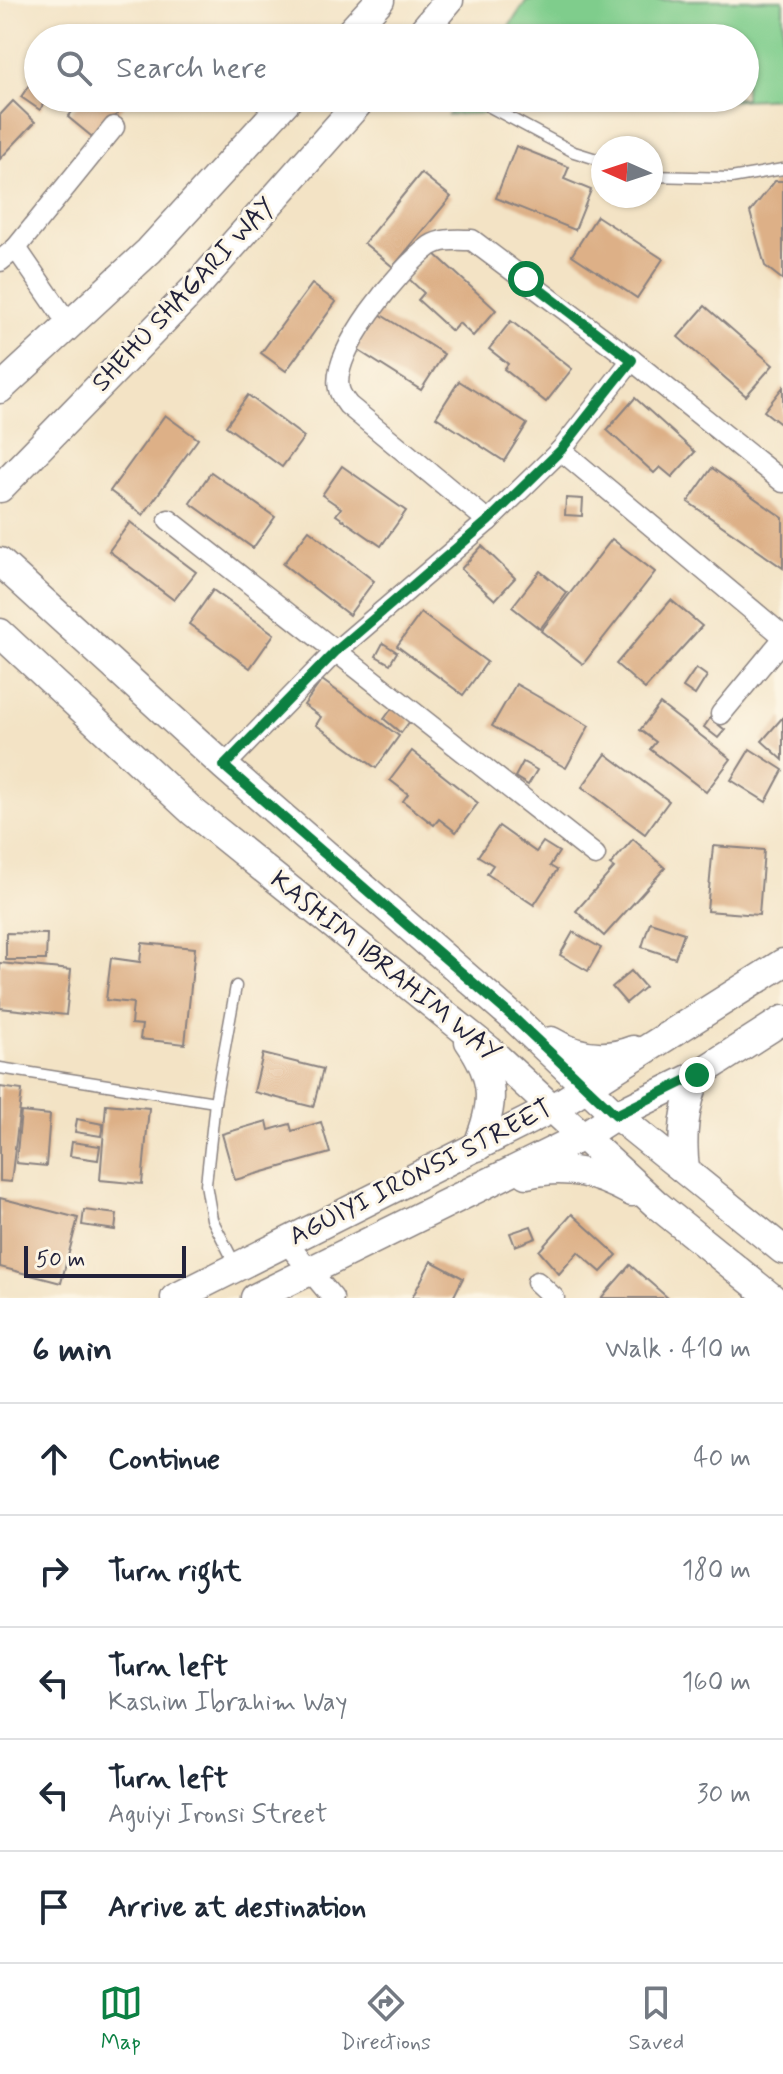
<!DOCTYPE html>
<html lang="en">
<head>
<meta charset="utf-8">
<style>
  :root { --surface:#fff; --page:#f6f6f7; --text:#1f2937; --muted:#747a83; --line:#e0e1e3; --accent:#0b8043 }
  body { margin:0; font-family:Mynerve,sans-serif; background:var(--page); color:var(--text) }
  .compass { position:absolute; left:591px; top:136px; width:72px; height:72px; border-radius:50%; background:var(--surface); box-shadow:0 2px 6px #0004; rotate:273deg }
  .scale { position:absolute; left:24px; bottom:20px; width:162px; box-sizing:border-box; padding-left:8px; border:4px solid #22223b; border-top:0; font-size:22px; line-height:28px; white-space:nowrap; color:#22223b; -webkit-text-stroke:6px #fcf5e5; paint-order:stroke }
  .stop { position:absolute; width:24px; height:24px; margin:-18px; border:6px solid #0b8043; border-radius:50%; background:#fff }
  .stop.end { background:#0b8043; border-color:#fff; box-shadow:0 2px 8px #0008 }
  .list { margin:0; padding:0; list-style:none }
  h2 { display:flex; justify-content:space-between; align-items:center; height:104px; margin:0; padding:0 32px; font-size:34px }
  h2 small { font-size:26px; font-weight:400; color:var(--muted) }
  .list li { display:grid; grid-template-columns:52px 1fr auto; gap:24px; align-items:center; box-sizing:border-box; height:112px; padding:0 32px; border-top:2px solid var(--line) }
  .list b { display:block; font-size:30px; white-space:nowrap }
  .list p { margin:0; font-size:26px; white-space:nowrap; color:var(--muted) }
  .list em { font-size:26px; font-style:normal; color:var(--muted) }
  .icon { flex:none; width:44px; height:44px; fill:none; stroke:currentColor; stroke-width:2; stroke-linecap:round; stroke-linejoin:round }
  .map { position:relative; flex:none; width:783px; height:1298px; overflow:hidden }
  .search { position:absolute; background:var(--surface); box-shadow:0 2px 6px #0004; left:24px; right:24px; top:24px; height:88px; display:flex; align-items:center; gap:20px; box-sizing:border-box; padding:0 28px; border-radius:44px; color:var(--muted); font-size:30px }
  .sheet { height:664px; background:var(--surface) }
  nav { display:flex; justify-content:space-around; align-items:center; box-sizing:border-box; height:112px; border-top:2px solid var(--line); background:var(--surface); font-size:22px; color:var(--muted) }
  nav a { display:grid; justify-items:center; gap:4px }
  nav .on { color:var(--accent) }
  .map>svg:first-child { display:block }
  .green { fill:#7fcd8c; stroke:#507864; stroke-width:2 }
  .building { fill:#ddb087 }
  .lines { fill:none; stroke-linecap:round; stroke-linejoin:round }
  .service-casing { stroke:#8a8280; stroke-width:13 }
  .minor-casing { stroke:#8a8280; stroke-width:23 }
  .secondary-casing { stroke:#8a8280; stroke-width:31 }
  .service { stroke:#fff; stroke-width:10 }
  .minor { stroke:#fff; stroke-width:20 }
  .secondary { stroke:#fff; stroke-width:28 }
  .route { stroke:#0b8043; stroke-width:10 }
  .labels { text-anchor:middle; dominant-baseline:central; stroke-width:6; stroke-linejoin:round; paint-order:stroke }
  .street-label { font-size:26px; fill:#22223b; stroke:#fcf5e5 }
</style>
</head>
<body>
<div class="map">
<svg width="783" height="1298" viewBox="0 0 783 1298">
  <rect width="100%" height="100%" fill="#fcf5e5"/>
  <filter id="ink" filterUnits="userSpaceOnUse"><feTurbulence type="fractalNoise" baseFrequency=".0125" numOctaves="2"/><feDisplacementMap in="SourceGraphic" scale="16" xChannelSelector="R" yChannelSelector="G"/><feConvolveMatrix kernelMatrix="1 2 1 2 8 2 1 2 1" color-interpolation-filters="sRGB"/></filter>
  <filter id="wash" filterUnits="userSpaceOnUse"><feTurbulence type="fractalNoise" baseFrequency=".006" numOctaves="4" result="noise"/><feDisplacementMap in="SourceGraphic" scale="32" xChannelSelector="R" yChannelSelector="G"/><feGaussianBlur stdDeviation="1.8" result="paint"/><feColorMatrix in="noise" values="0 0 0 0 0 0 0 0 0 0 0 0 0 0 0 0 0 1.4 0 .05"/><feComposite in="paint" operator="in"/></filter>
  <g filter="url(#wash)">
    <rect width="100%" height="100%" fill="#f3e3c5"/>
    <path class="green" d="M 527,0 L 783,0 L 783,98 L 448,115 L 460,98 L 745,98 L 745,38 L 501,38 Z"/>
    <g id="blocks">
      <g class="building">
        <path d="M 36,75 L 38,98 L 47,98 L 40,110 L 21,97 Z"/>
        <path d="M 83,98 L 130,98 L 96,140 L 68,117 Z"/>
        <path d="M 13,101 L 35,122 L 0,159 L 0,115 Z"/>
        <path d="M 516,146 L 569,167 L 564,179 L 591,190 L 575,230 L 496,198 Z"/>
        <path d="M 421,173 L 451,197 L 393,267 L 364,243 Z"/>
        <path d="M 775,181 L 783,181 L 783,280 L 765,266 L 750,212 Z"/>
        <path d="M 597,216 L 663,259 L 637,298 L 572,255 Z"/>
        <path d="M 433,252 L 496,310 L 473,336 L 459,323 L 452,331 L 418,300 L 424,293 L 409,279 Z"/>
        <path d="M 312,284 L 336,302 L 286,371 L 261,353 Z"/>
        <path d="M 705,306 L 773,365 L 746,396 L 678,337 Z"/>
        <path d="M 378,313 L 444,354 L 421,390 L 356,349 Z"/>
        <path d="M 511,321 L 572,369 L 546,402 L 504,369 L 508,364 L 489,349 Z"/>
        <path d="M 459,381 L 527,424 L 504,461 L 436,417 Z"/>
        <path d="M 783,387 L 783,426 L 764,411 Z"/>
        <path d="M 248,395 L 304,437 L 282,467 L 226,426 Z"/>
        <path d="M 635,398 L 695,452 L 672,477 L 660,467 L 654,473 L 607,430 Z"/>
        <path d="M 165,415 L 198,439 L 143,515 L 110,491 Z"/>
        <path d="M 342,466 L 406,511 L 381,546 L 336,515 L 341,508 L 322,495 Z"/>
        <path d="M 712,468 L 783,518 L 783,568 L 688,502 Z"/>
        <path d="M 211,472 L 275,517 L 253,548 L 190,503 Z"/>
        <path d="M 566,498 L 583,499 L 582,516 L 565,515 Z"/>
        <path d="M 130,522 L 196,572 L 174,600 L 109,551 Z"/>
        <path d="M 309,530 L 374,581 L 349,615 L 283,564 Z"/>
        <path d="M 612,539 L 655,572 L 583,664 L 541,631 Z"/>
        <path d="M 482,546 L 515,578 L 495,600 L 461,569 Z"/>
        <path d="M 540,571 L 567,593 L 540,629 L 512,607 Z"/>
        <path d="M 213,590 L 274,634 L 250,668 L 189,624 Z"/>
        <path d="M 671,600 L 702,626 L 645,689 L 616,664 Z"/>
        <path d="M 421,613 L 487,662 L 463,695 L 397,646 Z"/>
        <path d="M 383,643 L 397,652 L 390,664 L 376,656 Z"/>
        <path d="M 696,668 L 707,676 L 695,695 L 683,687 Z"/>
        <path d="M 322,680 L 399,736 L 376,768 L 316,725 L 321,717 L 304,705 Z"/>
        <path d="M 516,684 L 589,726 L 566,768 L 492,726 Z"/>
        <path d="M 660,704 L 731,759 L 706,792 L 650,749 L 656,742 L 640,730 Z"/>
        <path d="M 393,707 L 410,721 L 401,733 L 384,719 Z"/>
        <path d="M 783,717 L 783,760 L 762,741 Z"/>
        <path d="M 710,718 L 725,730 L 718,738 L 704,727 Z"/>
        <path d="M 750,749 L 783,770 L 766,802 L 731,780 Z"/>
        <path d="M 412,751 L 478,803 L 456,832 L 439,819 L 434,825 L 403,801 L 408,794 L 390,780 Z"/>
        <path d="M 606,754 L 669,801 L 645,834 L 582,787 Z"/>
        <path d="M 523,762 L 537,770 L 528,785 L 515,777 Z"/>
        <path d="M 499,826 L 536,852 L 543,842 L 559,852 L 550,866 L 557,870 L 534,905 L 487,874 L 493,865 L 478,856 Z"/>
        <path d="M 633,839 L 665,868 L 604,936 L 576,911 L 614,868 L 610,865 Z"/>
        <path d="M 713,846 L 764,850 L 759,915 L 707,911 Z"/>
        <path d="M 650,922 L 684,933 L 675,958 L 642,947 Z"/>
        <path d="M 573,932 L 601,948 L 588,971 L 560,955 Z"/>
        <path d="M 6,933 L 47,934 L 46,960 L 6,960 Z"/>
        <path d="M 142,943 L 195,948 L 185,1044 L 140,1039 L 142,1025 L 131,1024 L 133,1003 L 106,1000 L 111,958 L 140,962 Z"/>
        <path d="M 0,963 L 71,970 L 66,1015 L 0,1008 Z"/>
        <path d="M 631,971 L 645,987 L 626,1003 L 612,987 Z"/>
        <path d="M 263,1054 L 323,1069 L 313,1107 L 254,1092 Z"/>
        <path d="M 0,1087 L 22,1090 L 11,1182 L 0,1181 Z"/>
        <path d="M 106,1104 L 149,1108 L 142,1184 L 100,1180 Z"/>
        <path d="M 21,1112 L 50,1115 L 46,1166 L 16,1163 Z"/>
        <path d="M 77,1119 L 103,1124 L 101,1136 L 75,1132 Z"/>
        <path d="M 267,1121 L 269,1130 L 290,1124 L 292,1131 L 321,1122 L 330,1153 L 235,1180 L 222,1134 Z"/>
        <path d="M 72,1142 L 100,1146 L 98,1160 L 70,1156 Z"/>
        <path d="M 0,1198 L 78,1218 L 61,1283 L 0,1267 Z"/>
        <path d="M 84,1210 L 117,1214 L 115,1230 L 82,1225 Z"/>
        <path d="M 572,1214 L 617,1255 L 601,1272 L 578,1252 L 559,1274 L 539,1251 Z"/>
        <path d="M 531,1226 L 536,1238 L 515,1246 L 510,1233 Z"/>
        <path d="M 431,1261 L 463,1278 L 453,1298 L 412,1298 Z"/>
        <path d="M 630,1265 L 668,1298 L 601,1298 Z"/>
      </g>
    </g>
  </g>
  <g filter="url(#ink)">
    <use href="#blocks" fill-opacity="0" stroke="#8a8280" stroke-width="2"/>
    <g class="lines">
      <defs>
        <g id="service">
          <path d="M 473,98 L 574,152 L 603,161"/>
          <path d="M 651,176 L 731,178 L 783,169"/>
          <path d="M 0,1068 L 215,1102"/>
          <path d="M 236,1266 L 212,1219 L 206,1184 L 215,1102 L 236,986"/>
        </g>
        <g id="minor">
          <path d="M 16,248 L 114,127"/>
          <path d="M 0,261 L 16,248 L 69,325"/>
          <path d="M 561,450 L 783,636"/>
          <path d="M 169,520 L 595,855"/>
          <path d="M 488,521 L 348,405 C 345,401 340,394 339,389 C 330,352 401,267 430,246 C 442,238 458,240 472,240 L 632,360 L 783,482"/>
          <path d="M 721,714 L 783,639"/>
          <path d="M 224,766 L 335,652 L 488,521 L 561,450 L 632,360"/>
          <path d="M 285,1241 L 333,1298"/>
          <path d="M 537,1282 L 554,1298"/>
        </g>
        <g id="secondary">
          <path d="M 345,38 L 380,0"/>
          <path d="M 417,38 L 449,0"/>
          <path d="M 0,389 L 149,251 L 289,98"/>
          <path d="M 0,488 L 195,288 L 363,98"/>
          <path d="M 0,562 L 224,766 L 515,1019 L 616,1115 L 783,1250"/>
          <path d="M 0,633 L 192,811 L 489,1050 L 656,1204 L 772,1298"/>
          <path d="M 469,1041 C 496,1080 495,1104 477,1147"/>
          <path d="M 551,1041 C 577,1057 605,1061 633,1050"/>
          <path d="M 685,1170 C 681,1134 684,1109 697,1075"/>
          <path d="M 527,1174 C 567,1164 596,1173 632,1192"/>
          <path d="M 175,1298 L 555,1107 L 783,963"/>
          <path d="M 255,1298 L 585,1135 L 616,1115 L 697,1075 L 783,1020"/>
        </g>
      </defs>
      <use href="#service" class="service-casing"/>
      <use href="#minor" class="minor-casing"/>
      <use href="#secondary" class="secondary-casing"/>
      <use href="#service" class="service"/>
      <use href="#minor" class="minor"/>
      <use href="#secondary" class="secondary"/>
    </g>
  </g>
  <g class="lines" filter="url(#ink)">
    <path class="route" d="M 526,279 L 632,360 L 561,450 L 488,521 L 335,652 L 224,766 L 515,1019 L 616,1115 L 697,1075"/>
  </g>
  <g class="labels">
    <g class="street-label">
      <text transform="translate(184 295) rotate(-47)">SHEHU SHAGARI WAY</text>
      <text transform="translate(385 967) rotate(39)">KASHIM IBRAHIM WAY</text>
      <text transform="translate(421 1173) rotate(-27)">AGUIYI IRONSI STREET</text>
    </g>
  </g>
</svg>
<svg class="compass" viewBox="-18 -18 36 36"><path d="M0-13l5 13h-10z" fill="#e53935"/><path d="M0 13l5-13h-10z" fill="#747a83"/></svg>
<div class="scale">50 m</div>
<div class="stop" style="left:526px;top:279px"></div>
<div class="stop end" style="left:697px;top:1075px"></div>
<div class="search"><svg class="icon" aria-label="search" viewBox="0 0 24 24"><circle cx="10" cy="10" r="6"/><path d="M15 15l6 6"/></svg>Search here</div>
</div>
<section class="sheet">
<h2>6 min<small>Walk · 410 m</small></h2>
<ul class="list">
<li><svg class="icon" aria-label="ahead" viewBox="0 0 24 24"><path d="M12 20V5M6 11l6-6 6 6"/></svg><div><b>Continue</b></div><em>40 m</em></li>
<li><svg class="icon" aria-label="right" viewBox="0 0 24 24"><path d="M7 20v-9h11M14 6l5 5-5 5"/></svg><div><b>Turn right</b></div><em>180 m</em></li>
<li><svg class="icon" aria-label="left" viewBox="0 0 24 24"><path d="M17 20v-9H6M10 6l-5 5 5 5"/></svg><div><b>Turn left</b><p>Kashim Ibrahim Way</p></div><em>160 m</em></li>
<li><svg class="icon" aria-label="left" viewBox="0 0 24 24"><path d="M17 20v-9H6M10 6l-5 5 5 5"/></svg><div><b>Turn left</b><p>Aguiyi Ironsi Street</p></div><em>30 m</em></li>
<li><svg class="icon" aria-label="arrive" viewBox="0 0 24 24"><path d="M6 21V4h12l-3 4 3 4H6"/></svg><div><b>Arrive at destination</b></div></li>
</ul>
</section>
<nav>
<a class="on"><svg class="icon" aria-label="map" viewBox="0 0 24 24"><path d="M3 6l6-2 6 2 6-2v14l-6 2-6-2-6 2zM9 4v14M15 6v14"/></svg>Map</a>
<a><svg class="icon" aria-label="directions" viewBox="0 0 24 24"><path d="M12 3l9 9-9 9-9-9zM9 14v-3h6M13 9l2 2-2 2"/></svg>Directions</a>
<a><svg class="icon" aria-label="saved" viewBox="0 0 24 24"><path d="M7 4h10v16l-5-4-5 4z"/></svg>Saved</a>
</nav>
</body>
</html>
